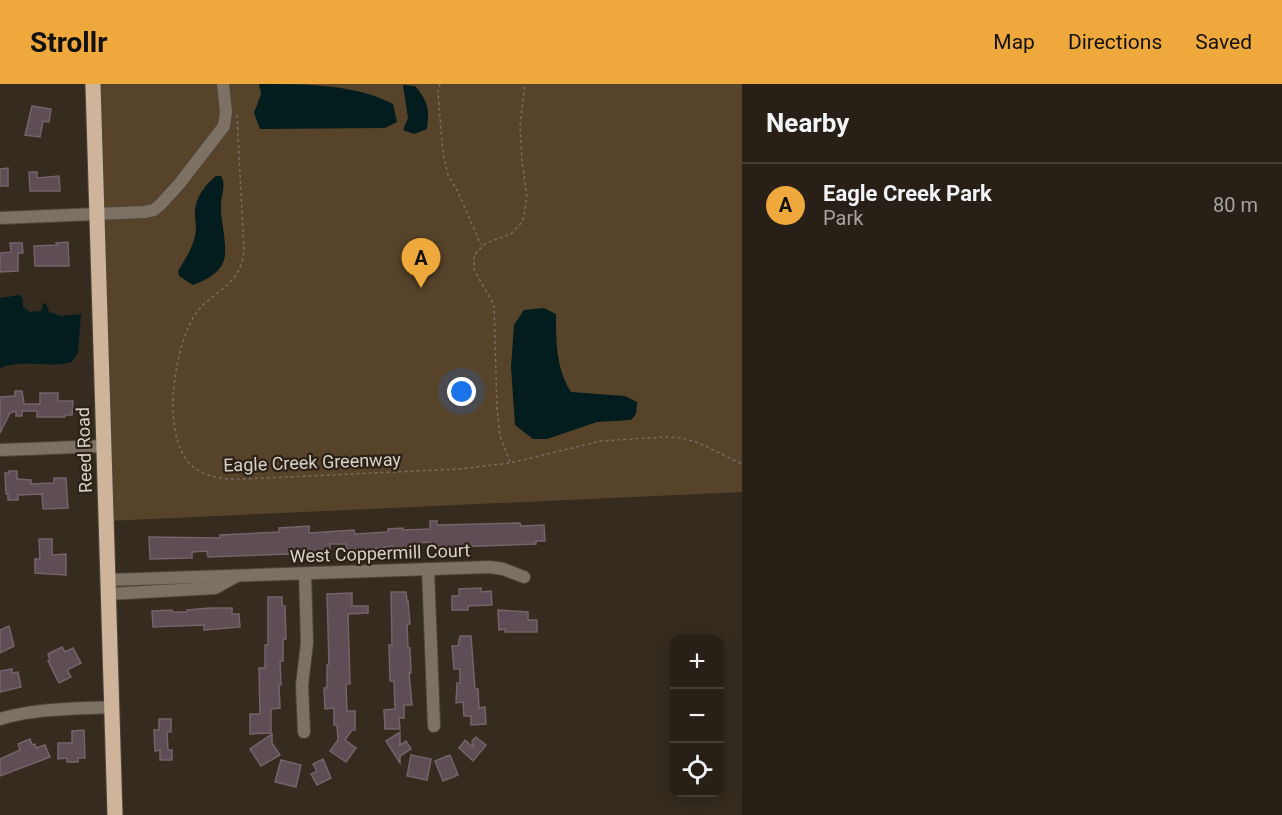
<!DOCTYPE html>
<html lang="en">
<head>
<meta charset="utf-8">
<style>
  :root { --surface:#282017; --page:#342d24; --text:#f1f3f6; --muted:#a5a3a1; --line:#443e36; --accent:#eea83c }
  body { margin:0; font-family:Roboto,sans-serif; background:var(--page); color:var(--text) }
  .controls { position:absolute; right:18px; bottom:18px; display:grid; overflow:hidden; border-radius:12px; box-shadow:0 3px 15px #0003 }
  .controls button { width:54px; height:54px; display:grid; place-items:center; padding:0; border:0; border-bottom:2px solid var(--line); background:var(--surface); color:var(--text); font:30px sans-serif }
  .you { position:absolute; left:462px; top:308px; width:21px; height:21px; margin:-15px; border:4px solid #fff; border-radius:50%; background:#1a73e8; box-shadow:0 0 0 9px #1a73e833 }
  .badge { display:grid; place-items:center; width:39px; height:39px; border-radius:50%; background:var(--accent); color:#111; font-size:20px; font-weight:700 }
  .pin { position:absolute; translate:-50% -50px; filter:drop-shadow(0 2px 3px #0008) }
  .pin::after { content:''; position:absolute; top:32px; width:21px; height:18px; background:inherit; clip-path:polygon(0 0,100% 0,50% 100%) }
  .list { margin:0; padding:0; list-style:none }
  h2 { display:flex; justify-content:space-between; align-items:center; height:78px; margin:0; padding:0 24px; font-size:26px }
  h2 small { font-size:20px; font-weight:400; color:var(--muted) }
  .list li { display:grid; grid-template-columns:39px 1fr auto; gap:18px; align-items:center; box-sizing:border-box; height:84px; padding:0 24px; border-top:2px solid var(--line) }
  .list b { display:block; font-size:22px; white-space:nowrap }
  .list p { margin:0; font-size:20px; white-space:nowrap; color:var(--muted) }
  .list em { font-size:20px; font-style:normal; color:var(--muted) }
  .icon { flex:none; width:33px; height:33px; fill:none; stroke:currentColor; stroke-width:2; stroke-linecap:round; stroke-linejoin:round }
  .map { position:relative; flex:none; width:742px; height:731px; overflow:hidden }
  header { display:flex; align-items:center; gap:36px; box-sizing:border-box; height:84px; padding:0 30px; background:var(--accent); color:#111 }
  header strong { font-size:28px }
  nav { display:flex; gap:33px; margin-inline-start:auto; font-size:21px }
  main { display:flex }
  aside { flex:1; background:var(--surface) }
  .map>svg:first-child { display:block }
  .green { fill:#57422a }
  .water { fill:#031d1e }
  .building { fill:#5e4d54; stroke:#75636a; stroke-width:1.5 }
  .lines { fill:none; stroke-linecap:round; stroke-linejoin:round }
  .minor-casing { stroke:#4f463a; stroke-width:14 }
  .major-casing { stroke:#4f463a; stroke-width:17 }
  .path { stroke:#766d63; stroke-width:1.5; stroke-dasharray:3 3; stroke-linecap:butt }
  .minor { stroke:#7d7164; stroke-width:12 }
  .major { stroke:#cdb49a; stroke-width:15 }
  .labels { text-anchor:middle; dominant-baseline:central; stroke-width:4.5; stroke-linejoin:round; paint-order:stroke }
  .street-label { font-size:18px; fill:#d8d1ca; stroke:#2b2116 }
</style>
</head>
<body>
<header>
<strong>Strollr</strong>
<nav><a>Map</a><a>Directions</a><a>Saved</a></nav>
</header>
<main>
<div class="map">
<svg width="742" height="731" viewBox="0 0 742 731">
  <rect width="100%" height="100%" fill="#352b1f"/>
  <path class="green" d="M 95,0 L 742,0 L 742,408 L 108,437 Z"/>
  <g class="water">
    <path d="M 259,0 C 304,0 356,0 393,20 L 397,38 L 385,44 L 260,45 L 254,29 L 261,10 Z"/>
    <path d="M 403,1 L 415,2 C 428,17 430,26 427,45 L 414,50 L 403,46 L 408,34 Z"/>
    <path d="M 216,92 L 221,92 C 227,102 220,113 221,124 C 221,140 229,166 223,179 C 218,190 204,197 193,201 L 179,192 L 178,187 C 185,176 192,165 195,152 C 197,143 195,137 195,128 C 195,114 206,100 216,92 Z"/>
    <path d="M 20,211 L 23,215 L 23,223 L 30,228 L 41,227 L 43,220 L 46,219 L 49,228 L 61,232 L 81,230 L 78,268 L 72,278 C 49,285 23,274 0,284 L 0,214 Z"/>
    <path d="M 544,224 L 556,230 C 556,258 556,284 571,308 L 625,312 L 637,318 L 636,330 L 631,336 L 597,338 L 547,355 L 533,355 L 515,341 L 511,283 L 514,241 L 524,226 Z"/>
  </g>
  <g class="building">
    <path d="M 32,22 L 51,25 L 49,38 L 43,37 L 40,53 L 25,51 Z"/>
    <path d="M 8,84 L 8,102 L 0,102 L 0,85 Z"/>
    <path d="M 29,88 L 37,88 L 37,94 L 59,92 L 60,107 L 30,107 Z"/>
    <path d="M 68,158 L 69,182 L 35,182 L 34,162 L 57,161 L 56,159 Z"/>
    <path d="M 10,159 L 22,159 L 23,169 L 18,169 L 18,187 L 0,188 L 0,169 L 11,168 Z"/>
    <path d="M 15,307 L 22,307 L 24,320 L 40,320 L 40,309 L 58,309 L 58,317 L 73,317 L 72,331 L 65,331 L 65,333 L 37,333 L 37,327 L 22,327 L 22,332 L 16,332 L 16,327 L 10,329 L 0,349 L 0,313 L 15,312 Z"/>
    <path d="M 9,387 L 17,387 L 17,395 L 31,396 L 31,400 L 54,399 L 54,394 L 66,394 L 68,424 L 43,425 L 42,410 L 18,411 L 18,416 L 8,416 L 8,410 L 6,410 L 5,389 L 9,389 Z"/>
    <path d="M 430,437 L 437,437 L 437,441 L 520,439 L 521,442 L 544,441 L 545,457 L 536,457 L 536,460 L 454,463 L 431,462 L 431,458 L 417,459 L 417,464 L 393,465 L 393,462 L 347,468 L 346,460 L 330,460 L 330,468 L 321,469 L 208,473 L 207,467 L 192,468 L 192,474 L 150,475 L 149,453 L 220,454 L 220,451 L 279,448 L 279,444 L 309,442 L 309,449 L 354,446 L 355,450 L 388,448 L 388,445 L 403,444 L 403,446 L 430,445 Z"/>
    <path d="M 39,455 L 52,455 L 52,471 L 66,470 L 66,491 L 35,489 L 35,475 L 40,475 Z"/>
    <path d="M 481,504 L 481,508 L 491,507 L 492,521 L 468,522 L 468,526 L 452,526 L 452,512 L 459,512 L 459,505 Z"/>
    <path d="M 391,508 L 406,508 L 407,517 L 408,517 L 410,540 L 407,540 L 408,564 L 410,564 L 411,589 L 409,589 L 412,621 L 404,621 L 404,634 L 399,634 L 400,645 L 385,645 L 384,626 L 395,625 L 394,597 L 390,597 L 389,561 L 392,561 Z"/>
    <path d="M 352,509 L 352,522 L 368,522 L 368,529 L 348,530 L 350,600 L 346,600 L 347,627 L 355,627 L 355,646 L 352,646 L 345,656 L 356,664 L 346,678 L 330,667 L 338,656 L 337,641 L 334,641 L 334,624 L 325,625 L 324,604 L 327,604 L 327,581 L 329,580 L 327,510 Z"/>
    <path d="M 268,513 L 282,513 L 282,522 L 285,522 L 286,555 L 283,555 L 283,577 L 280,577 L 281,601 L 279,601 L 280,624 L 271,625 L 271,649 L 250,650 L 250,630 L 260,630 L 259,584 L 265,584 L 265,561 L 268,561 Z"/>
    <path d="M 210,524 L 232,524 L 232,530 L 239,530 L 240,543 L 204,546 L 204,541 L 153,543 L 152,527 L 172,526 L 172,528 L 187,528 L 187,526 Z"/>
    <path d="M 498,526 L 528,528 L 528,536 L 537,536 L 537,548 L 505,548 L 505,545 L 499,546 Z"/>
    <path d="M 9,542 L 14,562 L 0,569 L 0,546 Z"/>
    <path d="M 460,552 L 471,552 L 475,605 L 478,605 L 479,624 L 485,623 L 486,640 L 471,641 L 471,632 L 464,632 L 463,618 L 456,619 L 457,599 L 460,599 L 460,585 L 454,585 L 452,562 L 458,562 Z"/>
    <path d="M 62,563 L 65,568 L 73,564 L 81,579 L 67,586 L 71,593 L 59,599 L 48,577 L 50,576 L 48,570 Z"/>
    <path d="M 12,585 L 12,589 L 18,588 L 21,603 L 0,608 L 0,587 Z"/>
    <path d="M 159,635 L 171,635 L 171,648 L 167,648 L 168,666 L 172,666 L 172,676 L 160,676 L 160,666 L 155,667 L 154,646 L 159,646 Z"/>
    <path d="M 84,646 L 85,674 L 78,674 L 78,678 L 67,678 L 67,674 L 58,675 L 58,659 L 72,659 L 72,647 Z"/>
    <path d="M 400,648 L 400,661 L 406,657 L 411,665 L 400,672 L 400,679 L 386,657 Z"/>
    <path d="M 272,650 L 272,659 L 280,671 L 261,682 L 250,665 Z"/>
    <path d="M 476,653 L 486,661 L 473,677 L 459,664 L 465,656 L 473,663 L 472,657 Z"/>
    <path d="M 30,655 L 32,661 L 35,660 L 36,664 L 45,661 L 50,673 L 0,692 L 0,675 L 20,666 L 18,660 Z"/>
    <path d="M 411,671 L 431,675 L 427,696 L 407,692 Z"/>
    <path d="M 450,671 L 458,691 L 443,697 L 435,677 Z"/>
    <path d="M 323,675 L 331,694 L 317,701 L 311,690 L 317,687 L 313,680 Z"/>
    <path d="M 281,676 L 301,681 L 296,703 L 275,698 Z"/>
  </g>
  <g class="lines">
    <defs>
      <g id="minor">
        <path d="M 0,134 L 144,128 L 154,126 L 161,120 L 180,99 L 224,42 L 226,28 L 223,0"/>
        <path d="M 0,366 L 104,362"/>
        <path d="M 428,485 L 434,642"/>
        <path d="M 108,496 L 490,483 L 503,485 L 524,493"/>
        <path d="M 108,510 L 215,504 L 235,493"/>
        <path d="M 0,635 C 36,624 74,625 111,623"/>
        <path d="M 304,648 L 302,601 L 307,559 L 305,490"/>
      </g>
      <path id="major" d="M 93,0 L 115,731"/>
    </defs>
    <use href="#minor" class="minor-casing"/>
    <use href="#major" class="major-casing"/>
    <g class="path">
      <path d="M 440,0 L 438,8 L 443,70 L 448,91 L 458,108 L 481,161"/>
      <path d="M 237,31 L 244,167 C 240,206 209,206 193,234 C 173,268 158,364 199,387 C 214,395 228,395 244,395 L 459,385 L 510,379 L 601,357 L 664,353 L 682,354 L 699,359 L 742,380"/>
      <path d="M 510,378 L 500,352 L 497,324 L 494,221 L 474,186 L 474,171 L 486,159 L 511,150 L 523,137 L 527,113 L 522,76 L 520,42 L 525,0"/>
    </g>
    <use href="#minor" class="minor"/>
    <use href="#major" class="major"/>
  </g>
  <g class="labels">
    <g class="street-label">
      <text transform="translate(84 366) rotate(-92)">Reed Road</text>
      <text transform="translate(312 378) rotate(-2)">Eagle Creek Greenway</text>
      <text transform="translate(380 469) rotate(-2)">West Coppermill Court</text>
    </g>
  </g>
</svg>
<div class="controls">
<button>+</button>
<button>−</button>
<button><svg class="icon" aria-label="locate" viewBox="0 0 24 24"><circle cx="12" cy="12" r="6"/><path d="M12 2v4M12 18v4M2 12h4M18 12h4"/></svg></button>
</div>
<div class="you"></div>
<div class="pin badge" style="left:421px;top:204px">A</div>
</div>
<aside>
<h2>Nearby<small></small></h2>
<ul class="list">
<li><span class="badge">A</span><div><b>Eagle Creek Park</b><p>Park</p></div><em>80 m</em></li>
</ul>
</aside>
</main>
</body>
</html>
